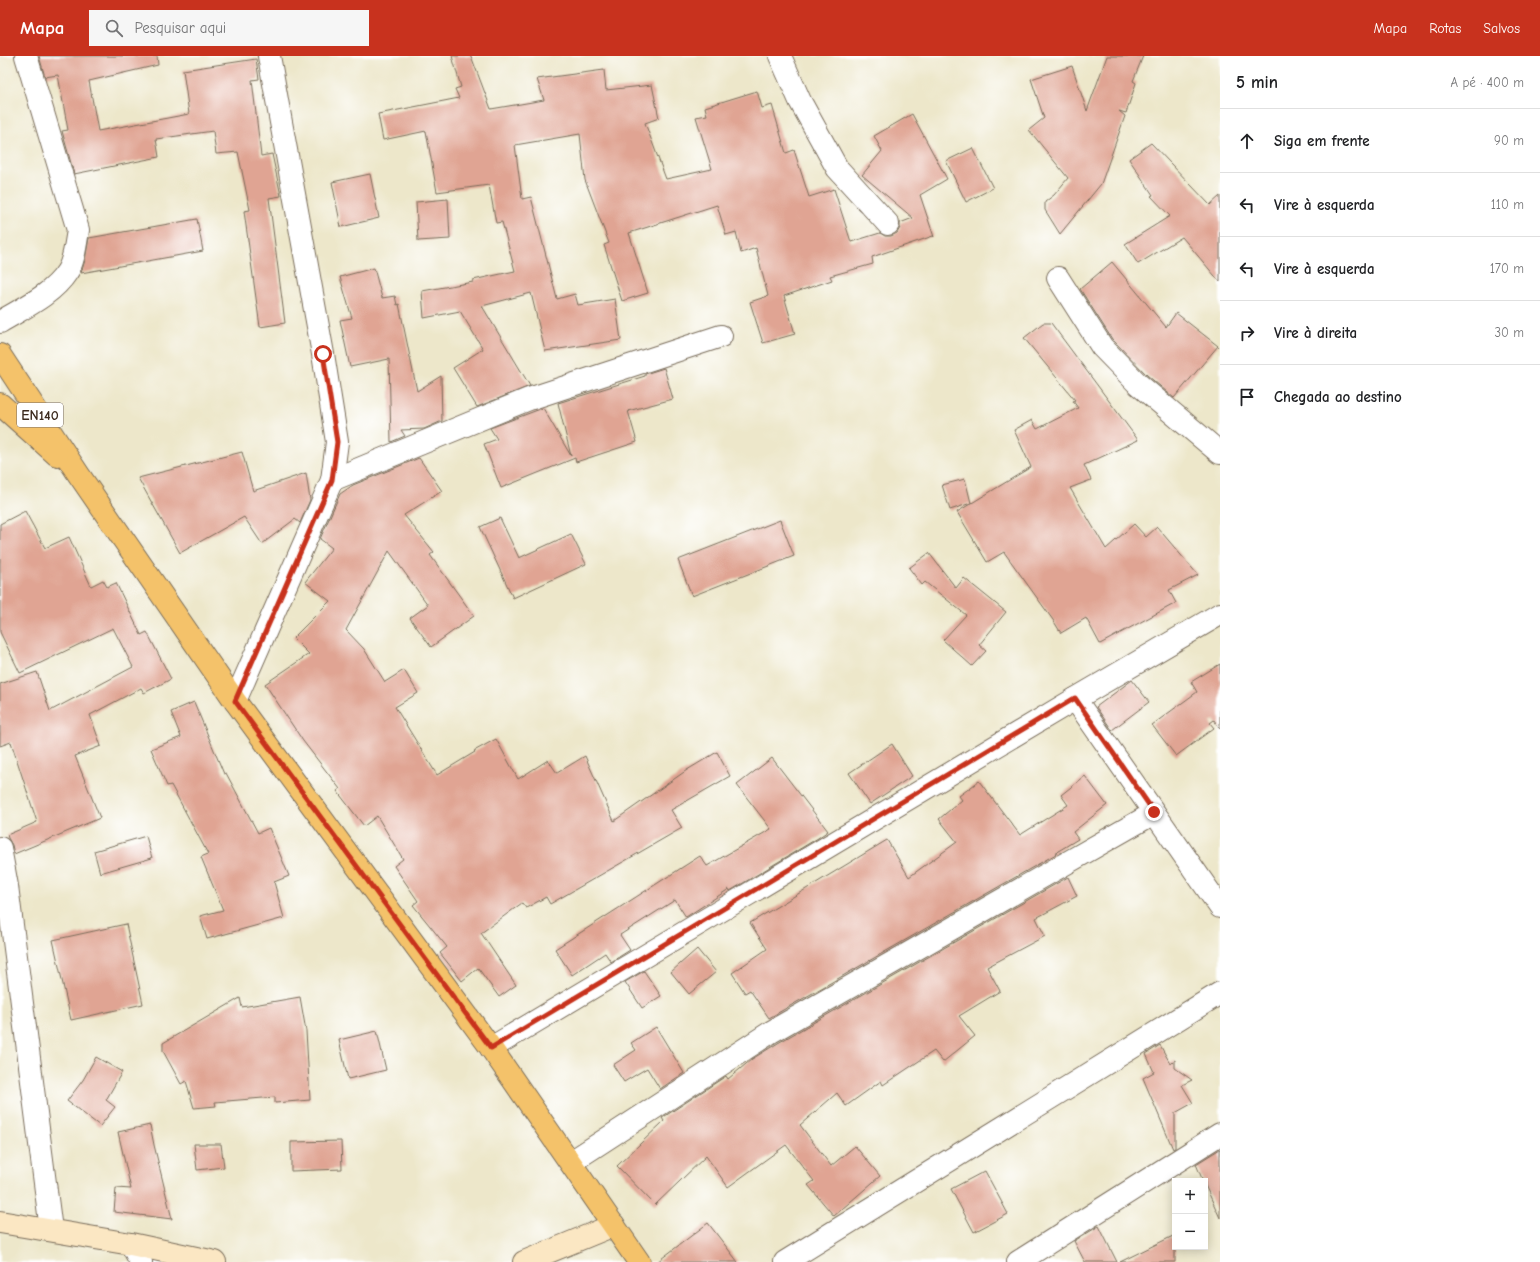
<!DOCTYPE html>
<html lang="pt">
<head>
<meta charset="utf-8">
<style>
  :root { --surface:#fff; --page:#f6f6f6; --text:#202124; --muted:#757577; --line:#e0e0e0; --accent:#c8321e }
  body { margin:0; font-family:"Comic Neue",sans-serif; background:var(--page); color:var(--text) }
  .controls { position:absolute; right:12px; bottom:12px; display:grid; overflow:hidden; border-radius:0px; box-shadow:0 2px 10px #0003 }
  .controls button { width:36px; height:36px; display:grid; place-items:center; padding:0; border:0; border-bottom:1px solid var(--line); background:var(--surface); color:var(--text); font:20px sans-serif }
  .stop { position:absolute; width:12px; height:12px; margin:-9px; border:3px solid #c8321e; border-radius:50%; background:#fff }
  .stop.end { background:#c8321e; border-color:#fff; box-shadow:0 1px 4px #0008 }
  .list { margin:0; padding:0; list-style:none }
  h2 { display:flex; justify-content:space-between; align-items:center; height:52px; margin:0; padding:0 16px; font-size:17px }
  h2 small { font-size:13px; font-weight:400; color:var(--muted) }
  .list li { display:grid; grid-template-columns:26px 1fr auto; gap:12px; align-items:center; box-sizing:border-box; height:64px; padding:0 16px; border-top:1px solid var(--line) }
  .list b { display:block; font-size:15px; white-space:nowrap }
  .list em { font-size:13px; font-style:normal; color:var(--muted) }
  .icon { flex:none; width:22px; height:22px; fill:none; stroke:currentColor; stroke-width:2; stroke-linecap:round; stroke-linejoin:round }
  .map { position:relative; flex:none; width:1220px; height:1206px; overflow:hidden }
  header { display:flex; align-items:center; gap:24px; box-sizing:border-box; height:56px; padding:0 20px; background:var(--accent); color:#fff }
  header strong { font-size:19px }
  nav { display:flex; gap:22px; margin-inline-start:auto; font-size:14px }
  .search { width:280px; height:36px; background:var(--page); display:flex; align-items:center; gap:10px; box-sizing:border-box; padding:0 14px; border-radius:0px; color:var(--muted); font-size:15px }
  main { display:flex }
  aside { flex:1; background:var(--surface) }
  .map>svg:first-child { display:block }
  .building { fill:#e0a493 }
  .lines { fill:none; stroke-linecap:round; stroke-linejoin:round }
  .street-casing { stroke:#796c5a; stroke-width:24 }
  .secondary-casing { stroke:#796c5a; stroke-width:24 }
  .primary-casing { stroke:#796c5a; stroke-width:24 }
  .street { stroke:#fff; stroke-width:22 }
  .secondary { stroke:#fbe7c3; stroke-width:22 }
  .primary { stroke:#f4c26a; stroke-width:22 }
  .route { stroke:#c8321e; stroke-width:5 }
  .labels { text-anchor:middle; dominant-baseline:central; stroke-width:3.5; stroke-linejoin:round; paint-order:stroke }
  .shield { fill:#fff; stroke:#766a62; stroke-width:1 }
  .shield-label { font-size:14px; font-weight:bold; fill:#3b2a1e }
</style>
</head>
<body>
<header>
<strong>Mapa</strong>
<div class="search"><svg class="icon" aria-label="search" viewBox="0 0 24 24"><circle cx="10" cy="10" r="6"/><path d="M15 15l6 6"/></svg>Pesquisar aqui</div>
<nav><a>Mapa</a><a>Rotas</a><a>Salvos</a></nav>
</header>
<main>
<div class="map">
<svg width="1220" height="1206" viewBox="0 0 1220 1206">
  <rect width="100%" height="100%" fill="#fff"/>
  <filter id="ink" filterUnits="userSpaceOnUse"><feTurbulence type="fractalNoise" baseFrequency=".025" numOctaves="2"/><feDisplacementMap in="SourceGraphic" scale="8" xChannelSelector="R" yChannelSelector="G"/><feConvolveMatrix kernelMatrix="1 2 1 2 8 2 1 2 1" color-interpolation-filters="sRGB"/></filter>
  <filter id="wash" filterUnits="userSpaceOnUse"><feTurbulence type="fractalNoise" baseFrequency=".012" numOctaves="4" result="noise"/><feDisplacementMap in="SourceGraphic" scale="16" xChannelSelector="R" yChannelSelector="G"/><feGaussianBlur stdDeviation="0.9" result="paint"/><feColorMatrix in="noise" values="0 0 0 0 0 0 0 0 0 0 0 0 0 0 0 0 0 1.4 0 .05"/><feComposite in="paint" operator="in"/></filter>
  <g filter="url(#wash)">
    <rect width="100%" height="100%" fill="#ede7ca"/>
    <g id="blocks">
      <g class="building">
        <path d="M 39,0 L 157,0 L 158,9 L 89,25 L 98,75 L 189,58 L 183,14 L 256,3 L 259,23 L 252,24 L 261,100 L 272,98 L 281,140 L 269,142 L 285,267 L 260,271 L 244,155 L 250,154 L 238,96 L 216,98 L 213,75 L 156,83 L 159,101 L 74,118 L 62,75 L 68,74 L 58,19 L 45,21 Z"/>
        <path d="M 452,0 L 471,0 L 491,53 L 544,44 L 537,23 L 604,14 L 606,34 L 652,29 L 659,62 L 645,67 L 666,123 L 712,113 L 696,61 L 707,59 L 705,51 L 757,35 L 762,52 L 772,49 L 786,97 L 794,94 L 809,141 L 834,133 L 851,186 L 880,177 L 885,180 L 891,180 L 897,177 L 900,172 L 900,167 L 913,162 L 862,119 L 882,95 L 874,80 L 912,58 L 947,123 L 920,139 L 934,181 L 933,180 L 872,201 L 873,208 L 830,220 L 832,224 L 784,240 L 795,278 L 763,287 L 750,246 L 768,240 L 756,192 L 741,197 L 736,176 L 726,179 L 717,149 L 629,177 L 648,237 L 622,245 L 604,189 L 609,187 L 585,124 L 580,78 L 515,89 L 522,143 L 531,141 L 557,243 L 575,238 L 578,249 L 615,243 L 621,284 L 545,295 L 531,237 L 482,250 L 530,330 L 477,351 L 453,312 L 483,293 L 460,255 L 424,262 L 422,235 L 473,226 L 473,224 L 515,215 L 502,166 L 496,167 L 489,129 L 437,136 L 426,75 L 383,84 L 378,58 L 459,42 L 455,33 L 461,31 Z"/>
        <path d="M 1107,0 L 1143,0 L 1133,25 L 1136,27 L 1126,57 L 1119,55 L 1125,60 L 1101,128 L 1060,178 L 1045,154 L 1045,146 L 1054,139 L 1068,122 L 1029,74 L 1044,62 L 1031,23 L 1072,10 L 1087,55 Z"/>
        <path d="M 1151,87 L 1210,149 L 1220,140 L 1220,226 L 1182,181 L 1138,208 L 1125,188 L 1170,160 L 1151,140 L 1153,139 L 1129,103 Z"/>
        <path d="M 973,92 L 993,132 L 966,146 L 946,105 Z"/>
        <path d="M 370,118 L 379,162 L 341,171 L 332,126 Z"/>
        <path d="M 448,143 L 450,183 L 418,185 L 416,146 Z"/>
        <path d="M 197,163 L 203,195 L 81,217 L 85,204 L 89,182 Z"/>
        <path d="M 1112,206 L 1166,271 L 1176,257 L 1218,290 L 1174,342 L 1147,319 L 1112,283 L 1080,233 Z"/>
        <path d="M 374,212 L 382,242 L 395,240 L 397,249 L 399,248 L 417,335 L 441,320 L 442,365 L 424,373 L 401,374 L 405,380 L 391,386 L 389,303 L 350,311 L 340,264 L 352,262 L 340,221 Z"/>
        <path d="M 1043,267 L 1051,267 L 1138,384 L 1084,409 L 1091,424 L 1070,432 L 1106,493 L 1134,468 L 1146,481 L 1157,471 L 1198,519 L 1169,534 L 1176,547 L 1100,588 L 1086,562 L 1061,577 L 1053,564 L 1004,496 L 987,506 L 957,456 L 1031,411 L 1014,374 L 1032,364 L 1037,373 L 1078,352 L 1073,345 L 1075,344 L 1024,282 Z"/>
        <path d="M 664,312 L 673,343 L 628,355 L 637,386 L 576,406 L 575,402 L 501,432 L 484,388 L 497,383 L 490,372 L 543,352 L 571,400 L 558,347 L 645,320 L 645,318 Z"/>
        <path d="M 242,396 L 253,435 L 306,417 L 310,444 L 300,467 L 295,463 L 262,488 L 244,461 L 180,497 L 138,422 Z"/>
        <path d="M 419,402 L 442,435 L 404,459 L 434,496 L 430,499 L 474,560 L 431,591 L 410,562 L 428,549 L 389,495 L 346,574 L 364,593 L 385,626 L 404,614 L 418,637 L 395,651 L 437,719 L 475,696 L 474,695 L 496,683 L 518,723 L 548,704 L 557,717 L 585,700 L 614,765 L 687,714 L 717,696 L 730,720 L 671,754 L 682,772 L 550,848 L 546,841 L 526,852 L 522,847 L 481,877 L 516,929 L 499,941 L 478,912 L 462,925 L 440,897 L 447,891 L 413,849 L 418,845 L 394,810 L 403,803 L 377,760 L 364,770 L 337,735 L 340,733 L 303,685 L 265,628 L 309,598 L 293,582 L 330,545 L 305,526 L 332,492 L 320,483 L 340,438 L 353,429 Z"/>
        <path d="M 965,423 L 971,447 L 950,454 L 942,429 Z"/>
        <path d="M 25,455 L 45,492 L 69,481 L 91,530 L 103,524 L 107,531 L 116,527 L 141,579 L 147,576 L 171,623 L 144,637 L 141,632 L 90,659 L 101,690 L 75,700 L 100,762 L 14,798 L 12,789 L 8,782 L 7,779 L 37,766 L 11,686 L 0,690 L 0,628 L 37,616 L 50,655 L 133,611 L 113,572 L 20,617 L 0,576 L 0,468 Z"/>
        <path d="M 500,462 L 519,502 L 571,478 L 586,508 L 513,542 L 480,471 Z"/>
        <path d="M 780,464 L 794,500 L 692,540 L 678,504 Z"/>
        <path d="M 929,497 L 956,532 L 964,522 L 1006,556 L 979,589 L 986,595 L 972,610 L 943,584 L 966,559 L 925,526 L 922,529 L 909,512 Z"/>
        <path d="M 1220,608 L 1220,673 L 1214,664 L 1210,667 L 1214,672 L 1176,700 L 1152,669 L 1197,636 L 1191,626 Z"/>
        <path d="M 1132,624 L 1149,646 L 1112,674 L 1096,651 Z"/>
        <path d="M 194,646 L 224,718 L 226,717 L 258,777 L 269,772 L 289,820 L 274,826 L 284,862 L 207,883 L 200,860 L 223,854 L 201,801 L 208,798 L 171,729 L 167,730 L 151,693 L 181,681 L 171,656 Z"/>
        <path d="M 892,688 L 912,720 L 870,748 L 849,717 Z"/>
        <path d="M 772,702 L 828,775 L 818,782 L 730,835 L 729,833 L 686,861 L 675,844 L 620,879 L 630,894 L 611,906 L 605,897 L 572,919 L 555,893 L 700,800 L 707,810 L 771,773 L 737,729 Z"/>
        <path d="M 1085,720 L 1107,749 L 1073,776 L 1078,783 L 1055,797 L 1056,798 L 769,962 L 750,934 L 745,937 L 732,917 L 767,893 L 750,867 L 887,784 L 909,821 L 957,786 L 939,763 L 962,744 L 959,740 L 979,725 L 1020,779 L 1068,749 L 1061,739 Z"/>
        <path d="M 146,780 L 152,802 L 100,817 L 94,795 Z"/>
        <path d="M 1068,821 L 1077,840 L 1036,862 L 1045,880 L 987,911 L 1000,935 L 959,960 L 975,980 L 943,1006 L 934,995 L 883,1029 L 881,1025 L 846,1050 L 837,1037 L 800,1069 L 831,1110 L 855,1090 L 880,1120 L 834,1160 L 808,1129 L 814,1125 L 786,1089 L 728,1131 L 706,1100 L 655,1149 L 617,1110 L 664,1065 L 662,1062 L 726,1020 L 728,1023 L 752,1003 L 778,987 Z"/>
        <path d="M 126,868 L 143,948 L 71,964 L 53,884 Z"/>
        <path d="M 697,893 L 716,916 L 689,938 L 671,916 Z"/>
        <path d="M 644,915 L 661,940 L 642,952 L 625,926 Z"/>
        <path d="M 300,941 L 306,975 L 310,1044 L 275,1047 L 275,1041 L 215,1046 L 216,1050 L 194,1052 L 186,1025 L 181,1028 L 163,995 L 163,987 L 240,942 L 242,951 Z"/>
        <path d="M 656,971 L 684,1017 L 660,1033 L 647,1012 L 624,1026 L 613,1009 L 636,994 L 631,987 Z"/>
        <path d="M 377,975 L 386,1014 L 348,1023 L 339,984 Z"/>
        <path d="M 1160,989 L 1170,1007 L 1175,1004 L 1175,1012 L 1192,1024 L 1182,1029 L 1193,1047 L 1175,1057 L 1175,1092 L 1173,1093 L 1143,1022 L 1154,1016 L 1146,998 Z"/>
        <path d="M 96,1001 L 122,1016 L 106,1044 L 115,1051 L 100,1070 L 67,1045 L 83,1024 Z"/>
        <path d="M 150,1069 L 154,1089 L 172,1163 L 114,1156 L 116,1132 L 131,1133 L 118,1076 Z"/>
        <path d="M 341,1085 L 342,1113 L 291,1115 L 291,1086 Z"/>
        <path d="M 194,1088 L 221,1088 L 224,1111 L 197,1114 Z"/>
        <path d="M 1220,1093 L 1220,1162 L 1205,1129 L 1205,1125 L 1203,1125 L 1196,1108 Z"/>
        <path d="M 985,1115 L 1008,1158 L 974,1176 L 951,1133 Z"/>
        <path d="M 708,1167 L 738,1206 L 657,1206 Z"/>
        <path d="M 1099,1170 L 1117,1206 L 1085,1206 L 1074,1185 Z"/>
        <path d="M 1175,1179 L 1175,1206 L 1120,1206 Z"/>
      </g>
    </g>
  </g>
  <g filter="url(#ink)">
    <use href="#blocks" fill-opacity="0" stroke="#796c5a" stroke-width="1"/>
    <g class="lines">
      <defs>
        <g id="street">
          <path d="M 780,0 L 800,45 L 837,112 L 888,168"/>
          <path d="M 1058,222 L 1102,291 L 1138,328 L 1220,397"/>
          <path d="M 0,266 C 23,252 52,239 67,216 C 74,206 76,186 78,174 L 26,0"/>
          <path d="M 332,424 L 529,343 L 721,280"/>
          <path d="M 1075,643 L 1220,851"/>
          <path d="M 235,645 L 332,424 L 337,386 L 323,298 L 269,0"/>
          <path d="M 0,792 L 7,830 L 51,1174"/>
          <path d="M 491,992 L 1075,643 L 1220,558"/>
          <path d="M 571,1106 L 771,976 L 1154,757"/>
          <path d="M 131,1188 L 141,1206"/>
          <path d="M 785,1206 L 1220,937"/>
          <path d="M 1018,1206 L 1220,1078"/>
        </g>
        <g id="secondary">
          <path d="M 0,1166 L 131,1188 L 215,1206"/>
          <path d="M 524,1206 L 614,1169"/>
        </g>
        <g id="primary">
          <path d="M 0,299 L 79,419 L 235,645 L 491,992 L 639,1206"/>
          <path d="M 0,348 L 57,399"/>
        </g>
      </defs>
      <use href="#street" class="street-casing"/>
      <use href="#secondary" class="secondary-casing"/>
      <use href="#primary" class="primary-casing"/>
      <use href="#street" class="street"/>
      <use href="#secondary" class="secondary"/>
      <use href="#primary" class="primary"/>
    </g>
  </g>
  <g class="lines" filter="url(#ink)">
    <path class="route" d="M 323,298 L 337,386 L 332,424 L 235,645 L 491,992 L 1075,642 L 1154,756"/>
  </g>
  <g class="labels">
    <rect class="shield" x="17" y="347" width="46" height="24" rx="3"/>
    <g class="shield-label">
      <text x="40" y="359">EN140</text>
    </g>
  </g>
</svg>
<div class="controls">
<button>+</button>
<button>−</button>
</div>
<div class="stop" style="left:323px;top:298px"></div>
<div class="stop end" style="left:1154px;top:756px"></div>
</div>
<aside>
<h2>5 min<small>A pé · 400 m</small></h2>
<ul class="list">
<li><svg class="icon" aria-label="ahead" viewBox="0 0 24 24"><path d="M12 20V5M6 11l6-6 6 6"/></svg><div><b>Siga em frente</b></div><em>90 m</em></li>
<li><svg class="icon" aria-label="left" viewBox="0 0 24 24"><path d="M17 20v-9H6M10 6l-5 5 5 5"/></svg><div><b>Vire à esquerda</b></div><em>110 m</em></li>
<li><svg class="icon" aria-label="left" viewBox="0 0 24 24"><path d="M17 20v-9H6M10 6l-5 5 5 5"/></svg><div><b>Vire à esquerda</b></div><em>170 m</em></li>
<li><svg class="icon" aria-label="right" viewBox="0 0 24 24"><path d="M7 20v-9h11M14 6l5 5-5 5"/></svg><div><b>Vire à direita</b></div><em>30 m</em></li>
<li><svg class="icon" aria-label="arrive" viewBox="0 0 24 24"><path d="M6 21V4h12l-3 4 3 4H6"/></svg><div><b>Chegada ao destino</b></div></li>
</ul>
</aside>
</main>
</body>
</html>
